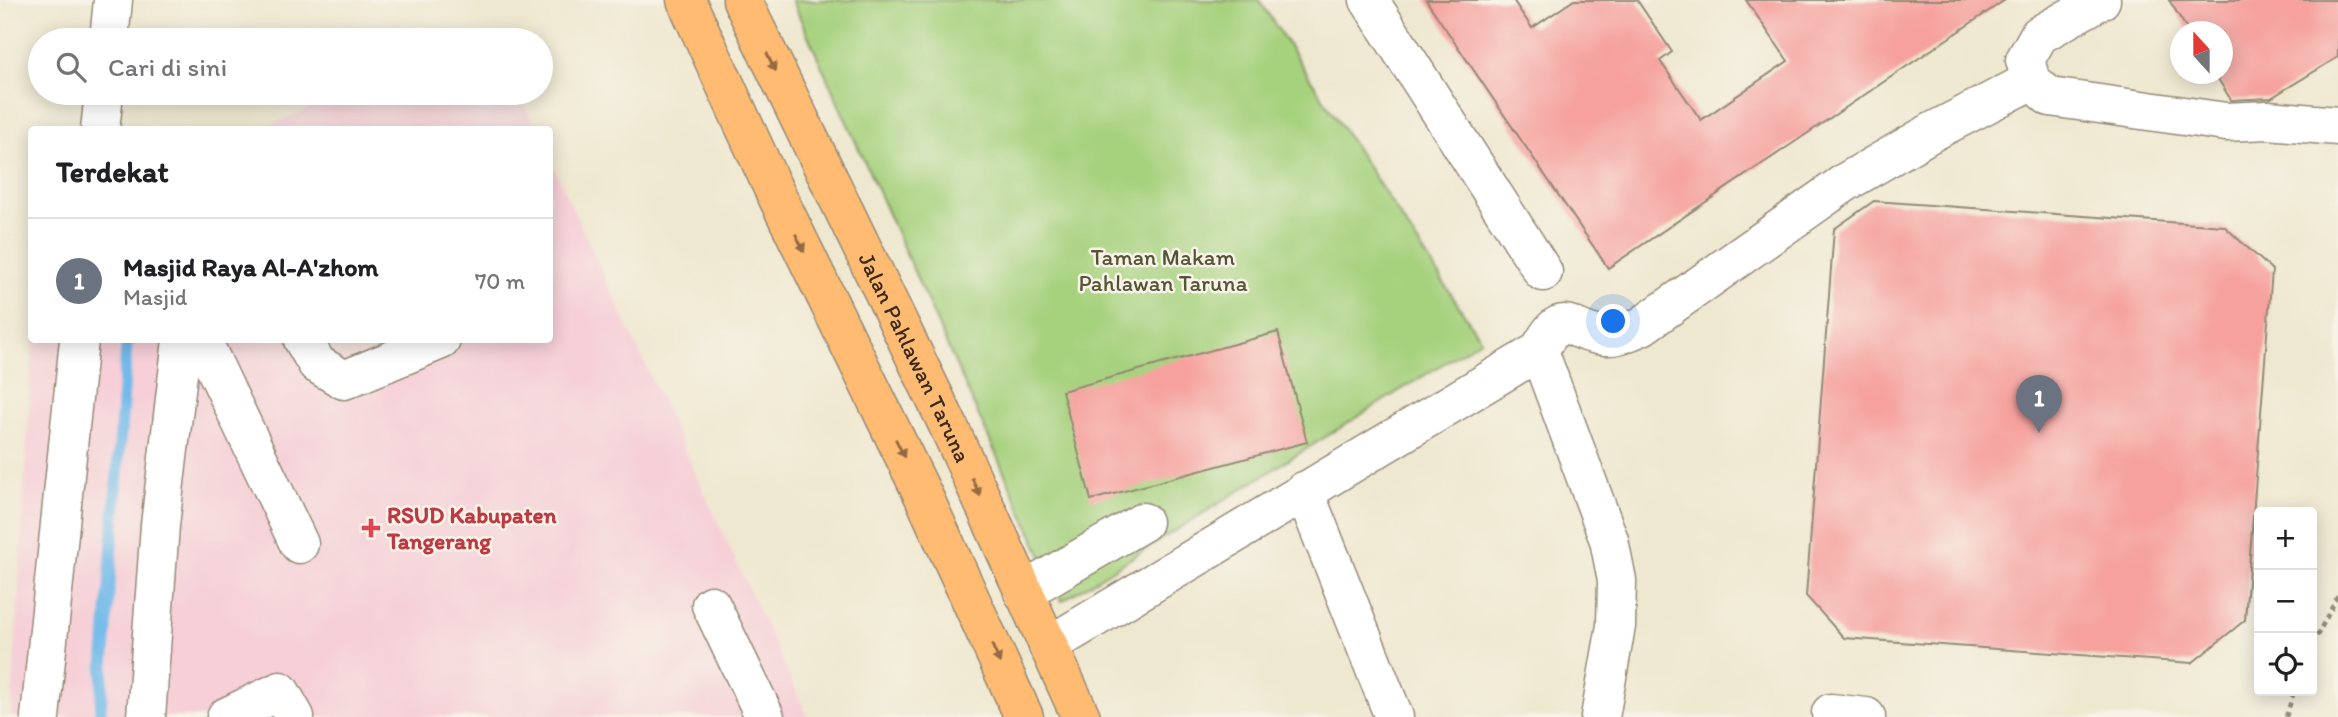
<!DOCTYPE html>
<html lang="id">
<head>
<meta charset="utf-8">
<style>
  :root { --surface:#fff; --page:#f6f6f6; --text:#202124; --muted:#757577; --line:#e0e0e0; --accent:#111827 }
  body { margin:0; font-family:Itim,sans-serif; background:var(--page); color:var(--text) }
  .controls { position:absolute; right:21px; bottom:21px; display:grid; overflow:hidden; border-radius:7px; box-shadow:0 4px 18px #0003 }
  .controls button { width:63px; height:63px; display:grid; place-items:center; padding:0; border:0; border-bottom:2px solid var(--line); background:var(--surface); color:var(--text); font:35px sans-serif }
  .compass { position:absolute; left:2170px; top:21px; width:63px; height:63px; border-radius:50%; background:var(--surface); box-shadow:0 4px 18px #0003; rotate:339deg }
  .you { position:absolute; left:1614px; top:322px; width:24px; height:24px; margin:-18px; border:5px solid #fff; border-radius:50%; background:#1a73e8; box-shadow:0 0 0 10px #1a73e833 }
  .badge { display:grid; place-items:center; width:46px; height:46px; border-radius:50%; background:var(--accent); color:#fff; font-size:23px; font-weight:700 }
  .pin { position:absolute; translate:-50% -58px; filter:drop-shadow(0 2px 4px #0008) }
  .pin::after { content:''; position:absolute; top:37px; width:24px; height:21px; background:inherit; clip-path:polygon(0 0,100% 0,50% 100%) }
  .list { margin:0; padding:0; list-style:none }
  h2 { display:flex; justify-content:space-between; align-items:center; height:91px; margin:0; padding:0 28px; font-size:30px }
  h2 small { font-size:23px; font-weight:400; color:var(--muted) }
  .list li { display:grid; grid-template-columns:46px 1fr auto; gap:21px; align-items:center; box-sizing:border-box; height:126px; padding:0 28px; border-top:2px solid var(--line) }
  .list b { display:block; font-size:26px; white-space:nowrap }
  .list p { margin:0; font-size:23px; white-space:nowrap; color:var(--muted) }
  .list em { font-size:23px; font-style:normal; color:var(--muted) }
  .icon { flex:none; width:38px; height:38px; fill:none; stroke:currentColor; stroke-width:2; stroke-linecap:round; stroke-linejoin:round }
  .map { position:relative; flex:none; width:2338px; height:717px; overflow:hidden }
  .search { position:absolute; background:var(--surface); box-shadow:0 4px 18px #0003; left:28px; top:28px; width:525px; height:77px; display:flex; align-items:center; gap:18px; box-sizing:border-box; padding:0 24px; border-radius:38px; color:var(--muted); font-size:26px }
  .panel { position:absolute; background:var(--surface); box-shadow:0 4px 18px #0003; left:28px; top:126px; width:525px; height:217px; border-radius:7px }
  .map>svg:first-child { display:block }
  .built { fill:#f6cfd7 }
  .green { fill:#a6d17d; stroke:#707e4e; stroke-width:2 }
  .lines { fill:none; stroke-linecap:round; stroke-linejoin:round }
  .stream { stroke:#72baea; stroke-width:12 }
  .building { fill:#f6a19e }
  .minor-casing { stroke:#958977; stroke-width:41 }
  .highway-casing { stroke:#958977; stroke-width:41 }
  .path { stroke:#958977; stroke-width:4.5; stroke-dasharray:5 5; stroke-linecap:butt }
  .minor { stroke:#fff; stroke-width:38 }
  .highway { stroke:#febb71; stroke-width:38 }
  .oneway { fill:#936b43 }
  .health-dot { fill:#e0444e; stroke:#f7f3e8; stroke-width:2.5 }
  .labels { text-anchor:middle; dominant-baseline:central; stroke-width:5; stroke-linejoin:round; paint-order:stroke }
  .park-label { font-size:23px; fill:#565436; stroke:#f7f3e8 }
  .street-label { font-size:23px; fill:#3b2a1e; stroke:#f7f3e8 }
  .health-label { font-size:23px; font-weight:bold; fill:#be3a42; stroke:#f7f3e8; text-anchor:start }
</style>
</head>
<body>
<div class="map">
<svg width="2338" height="717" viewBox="0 0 2338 717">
  <rect width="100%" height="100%" fill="#f7f3e8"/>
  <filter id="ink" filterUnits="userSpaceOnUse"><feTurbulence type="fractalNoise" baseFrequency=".0143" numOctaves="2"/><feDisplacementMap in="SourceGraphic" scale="14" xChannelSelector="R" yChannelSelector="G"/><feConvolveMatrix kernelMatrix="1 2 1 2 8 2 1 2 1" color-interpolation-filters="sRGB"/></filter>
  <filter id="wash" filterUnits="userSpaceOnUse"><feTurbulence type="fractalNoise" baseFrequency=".00686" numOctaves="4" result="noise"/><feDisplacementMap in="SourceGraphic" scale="28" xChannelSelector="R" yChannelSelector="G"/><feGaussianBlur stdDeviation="1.57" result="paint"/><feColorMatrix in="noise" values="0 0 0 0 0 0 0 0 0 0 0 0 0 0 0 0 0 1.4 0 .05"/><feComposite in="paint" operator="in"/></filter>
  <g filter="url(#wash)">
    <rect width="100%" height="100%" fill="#efe8d0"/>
    <g class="built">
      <path d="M 347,93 L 519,93 L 536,129 L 261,129 Z"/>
      <path d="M 550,159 L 808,717 L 11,717 L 33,340 L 550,340 Z"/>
    </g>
    <path class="green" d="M 792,0 L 1259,0 L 1481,340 L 1062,601 Z"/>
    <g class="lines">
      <path class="stream" d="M 100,717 L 127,340"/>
    </g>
    <g id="blocks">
      <g class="building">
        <path d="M 1426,0 L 1513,0 L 1532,28 L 1574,0 L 1637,0 L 1672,52 L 1660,61 L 1701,120 L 1788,61 L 1746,0 L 2005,0 L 1608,268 Z"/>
        <path d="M 2169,0 L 2338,0 L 2338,57 L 2271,98 L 2231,100 L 2215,74 L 2222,74 L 2222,32 L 2189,32 Z"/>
        <path d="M 1874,201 L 2224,226 L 2272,270 L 2245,620 L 2192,663 L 1844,638 L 1806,596 L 1834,229 Z"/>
        <path d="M 1278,332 L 1307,442 L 1091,500 L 1062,391 Z"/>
      </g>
    </g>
  </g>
  <g filter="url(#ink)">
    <use href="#blocks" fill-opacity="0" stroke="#958977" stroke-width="2"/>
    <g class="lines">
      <defs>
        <g id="minor">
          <path d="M 1369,0 L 1543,272"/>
          <path d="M 2101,0 L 2039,35 L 2025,60 L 2031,81 L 2050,97 L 2226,122 L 2268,120 L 2338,126"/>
          <path d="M 109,40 L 113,0"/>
          <path d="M 100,130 L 104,93"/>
          <path d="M 202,340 L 299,544"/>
          <path d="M 303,340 L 317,364 L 344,380 L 441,340"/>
          <path d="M 1539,351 L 1609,540 L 1617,580 L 1616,626 L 1600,717"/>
          <path d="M 1304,491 L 1394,717"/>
          <path d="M 1023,592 L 1143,522"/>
          <path d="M 711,605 L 765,717"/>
          <path d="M 1048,646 L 1539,351 C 1565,302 1567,334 1605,336 C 1617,337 1630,331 1642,326 L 1846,182 L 1934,131 L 2031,81"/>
          <path d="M 1831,713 L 1866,717"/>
          <path d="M 40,717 L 79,340"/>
          <path d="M 146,717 L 160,525 L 182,340"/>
          <path d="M 226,717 L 280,691 L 295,717"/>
        </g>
        <g id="highway">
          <path d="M 686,0 L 770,182 L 923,495 L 1024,717"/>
          <path id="s1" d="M 742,0 L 948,425 L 1081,717"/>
        </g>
      </defs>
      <use href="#minor" class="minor-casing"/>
      <use href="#highway" class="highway-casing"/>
      <g class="path">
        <path d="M 2312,645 L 2338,596"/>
        <path d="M 2286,717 L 2294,691"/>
      </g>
      <use href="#minor" class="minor"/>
      <use href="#highway" class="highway"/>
    </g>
    <defs><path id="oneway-solid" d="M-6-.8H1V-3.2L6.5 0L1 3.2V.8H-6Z" transform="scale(1.75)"/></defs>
    <g class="oneway">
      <use href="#oneway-solid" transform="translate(771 62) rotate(65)"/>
      <use href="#oneway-solid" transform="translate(800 243) rotate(64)"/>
      <use href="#oneway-solid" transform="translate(900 448) rotate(64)"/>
      <use href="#oneway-solid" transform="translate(976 487) rotate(66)"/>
      <use href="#oneway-solid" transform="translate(996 654) rotate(66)"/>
    </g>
  </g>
  <path class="health-dot" d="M367.5 517.5h7v7h7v7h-7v7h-7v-7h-7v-7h7z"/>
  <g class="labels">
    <g class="park-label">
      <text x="1163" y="257">Taman Makam<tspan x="1163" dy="26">Pahlawan Taruna</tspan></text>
    </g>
    <g class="street-label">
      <text stroke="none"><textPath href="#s1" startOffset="397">Jalan Pahlawan Taruna</textPath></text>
    </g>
    <g class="health-label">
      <text x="387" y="515">RSUD Kabupaten<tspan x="387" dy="26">Tangerang</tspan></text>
    </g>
  </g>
</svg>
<div class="controls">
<button>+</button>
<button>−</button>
<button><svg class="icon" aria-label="locate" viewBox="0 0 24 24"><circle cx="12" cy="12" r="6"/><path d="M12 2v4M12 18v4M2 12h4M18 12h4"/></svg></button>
</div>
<svg class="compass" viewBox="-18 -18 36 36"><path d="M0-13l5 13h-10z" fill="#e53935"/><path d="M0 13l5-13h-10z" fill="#757577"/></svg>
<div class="you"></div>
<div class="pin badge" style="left:2039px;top:433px;background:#6b7280">1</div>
<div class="search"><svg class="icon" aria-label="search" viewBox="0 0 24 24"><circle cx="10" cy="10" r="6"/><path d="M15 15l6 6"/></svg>Cari di sini</div>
<section class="panel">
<h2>Terdekat<small></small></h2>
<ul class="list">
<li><span class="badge" style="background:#6b7280">1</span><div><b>Masjid Raya Al-A'zhom</b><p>Masjid</p></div><em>70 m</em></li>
</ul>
</section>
</div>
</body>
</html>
